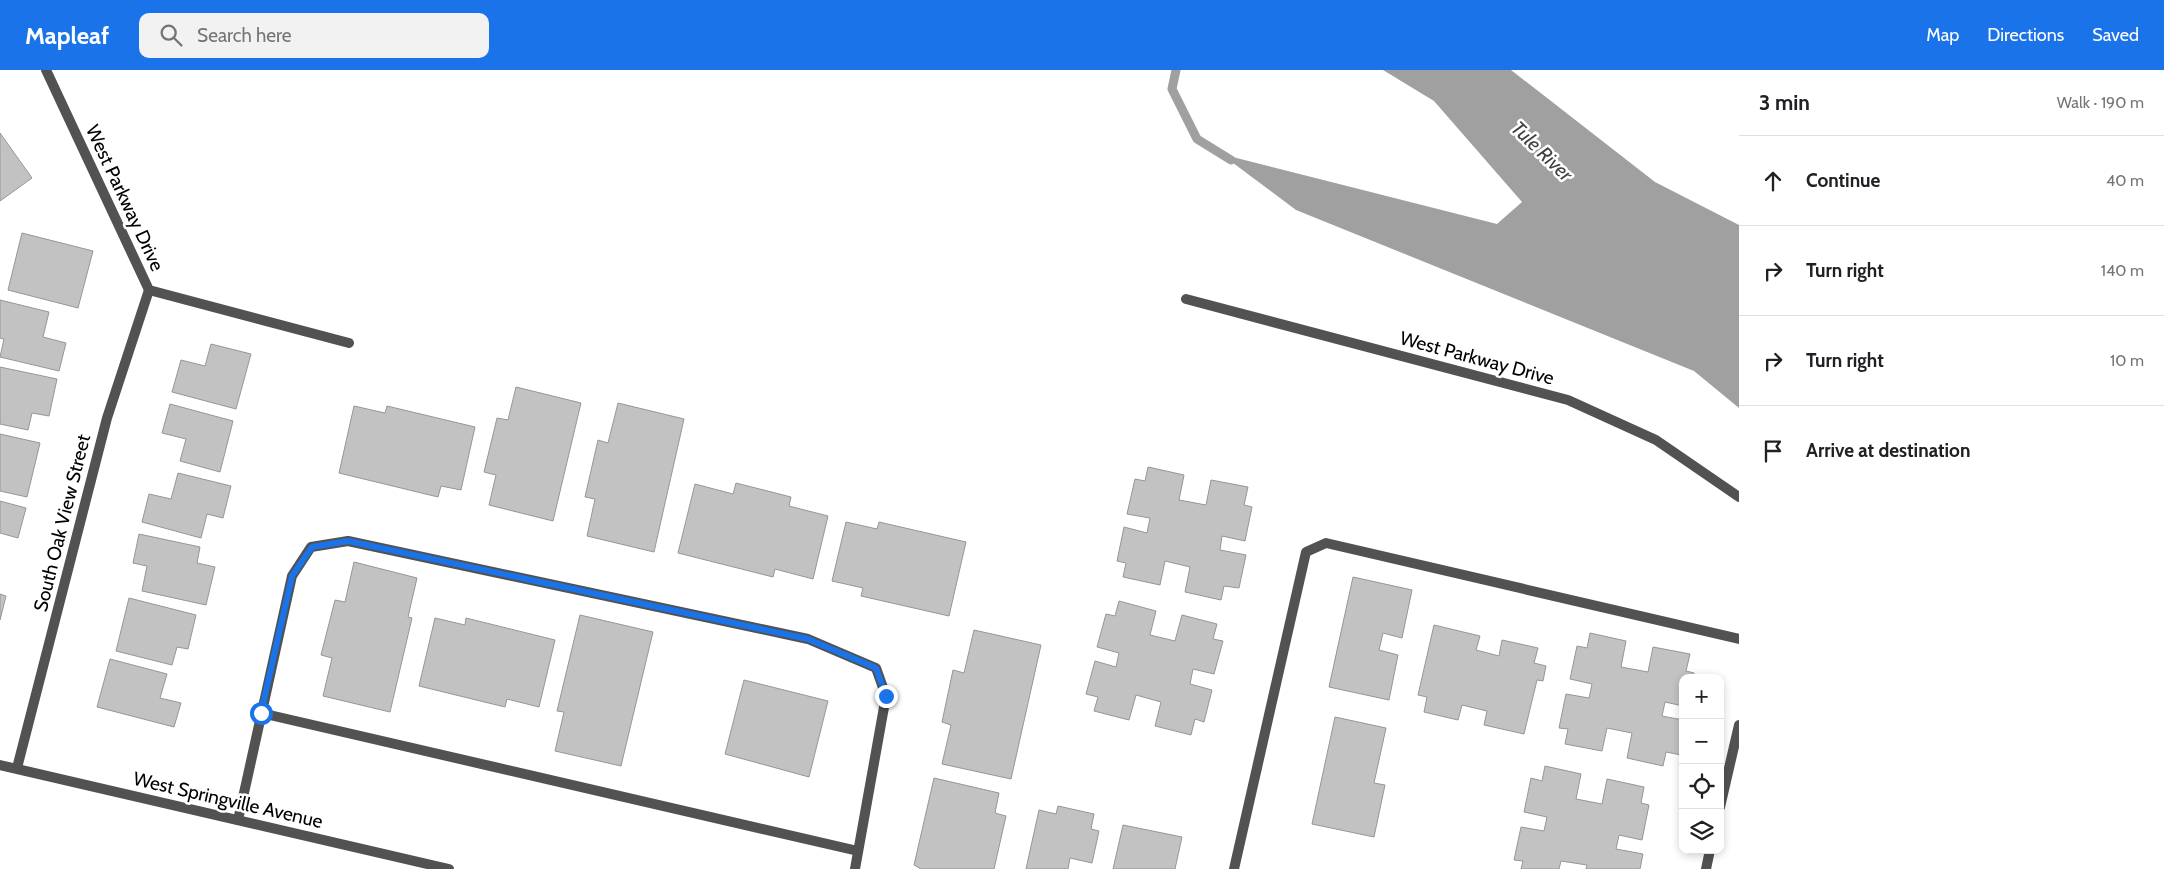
<!DOCTYPE html>
<html lang="en">
<head>
<meta charset="utf-8">
<style>
  :root { --surface:#fff; --page:#f2f2f2; --text:#202124; --muted:#757577; --line:#e0e0e0; --accent:#1a73e8 }
  body { margin:0; font-family:Cabin,sans-serif; background:var(--page); color:var(--text) }
  .controls { position:absolute; right:15px; bottom:15px; display:grid; overflow:hidden; border-radius:10px; box-shadow:0 2px 8px #0003 }
  .controls button { width:45px; height:45px; display:grid; place-items:center; padding:0; border:0; border-bottom:1px solid var(--line); background:var(--surface); color:var(--text); font:25px sans-serif }
  .stop { position:absolute; width:15px; height:15px; margin:-11px; border:4px solid #1a73e8; border-radius:50%; background:#fff }
  .stop.end { background:#1a73e8; border-color:#fff; box-shadow:0 1px 5px #0008 }
  .list { margin:0; padding:0; list-style:none }
  h2 { display:flex; justify-content:space-between; align-items:center; height:65px; margin:0; padding:0 20px; font-size:21px }
  h2 small { font-size:16px; font-weight:400; color:var(--muted) }
  .list li { display:grid; grid-template-columns:32px 1fr auto; gap:15px; align-items:center; box-sizing:border-box; height:90px; padding:0 20px; border-top:1px solid var(--line) }
  .list b { display:block; font-size:19px; white-space:nowrap }
  .list em { font-size:16px; font-style:normal; color:var(--muted) }
  .icon { flex:none; width:28px; height:28px; fill:none; stroke:currentColor; stroke-width:2; stroke-linecap:round; stroke-linejoin:round }
  .map { position:relative; flex:none; width:1739px; height:799px; overflow:hidden }
  header { display:flex; align-items:center; gap:30px; box-sizing:border-box; height:70px; padding:0 25px; background:var(--accent); color:#fff }
  header strong { font-size:24px }
  nav { display:flex; gap:28px; margin-inline-start:auto; font-size:18px }
  .search { width:350px; height:45px; background:var(--page); display:flex; align-items:center; gap:12px; box-sizing:border-box; padding:0 18px; border-radius:10px; color:var(--muted); font-size:19px }
  main { display:flex }
  aside { flex:1; background:var(--surface) }
  .map>svg:first-child { display:block }
  .water { fill:#a0a0a0 }
  .lines { fill:none; stroke-linecap:round; stroke-linejoin:round }
  .stream { stroke:#a0a0a0; stroke-width:9 }
  .building { fill:#c2c2c2; stroke:#969696 }
  .service { stroke:#525252; stroke-width:10 }
  .minor { stroke:#525252; stroke-width:10 }
  .route { stroke:#1a73e8; stroke-width:6 }
  .labels { text-anchor:middle; dominant-baseline:central; stroke-width:5; stroke-linejoin:round; paint-order:stroke }
  .street-label { font-size:19px; fill:#000; stroke:#fff }
  .water-label { font-size:20px; font-style:italic; fill:#414141; stroke:#fff }
</style>
</head>
<body>
<header>
<strong>Mapleaf</strong>
<div class="search"><svg class="icon" aria-label="search" viewBox="0 0 24 24"><circle cx="10" cy="10" r="6"/><path d="M15 15l6 6"/></svg>Search here</div>
<nav><a>Map</a><a>Directions</a><a>Saved</a></nav>
</header>
<main>
<div class="map">
<svg width="1739" height="799" viewBox="0 0 1739 799">
  <rect width="100%" height="100%" fill="#fff"/>
  <path class="water" d="M 1383,0 L 1511,0 L 1655,112 L 1739,155 L 1739,338 L 1694,301 L 1296,140 L 1221,84 L 1497,154 L 1522,132 L 1434,31 Z"/>
  <g class="lines">
    <path class="stream" d="M 1176,0 L 1172,19 L 1197,69 L 1231,90"/>
  </g>
  <g class="building">
    <path d="M 0,63 L 32,108 L 0,131 Z"/>
    <path d="M 22,163 L 93,181 L 78,238 L 8,220 Z"/>
    <path d="M 0,230 L 49,242 L 43,267 L 66,273 L 59,301 L 0,287 L 4,269 L 0,268 Z"/>
    <path d="M 211,274 L 251,284 L 236,339 L 172,322 L 181,290 L 205,296 Z"/>
    <path d="M 0,297 L 57,309 L 49,346 L 32,343 L 28,360 L 0,354 Z"/>
    <path d="M 516,317 L 581,333 L 553,451 L 489,435 L 496,405 L 484,402 L 497,348 L 508,350 Z"/>
    <path d="M 618,333 L 684,349 L 654,482 L 587,466 L 595,429 L 585,427 L 598,370 L 608,373 Z"/>
    <path d="M 170,334 L 233,351 L 220,402 L 180,391 L 186,369 L 162,363 Z"/>
    <path d="M 354,336 L 385,343 L 387,336 L 475,357 L 461,420 L 441,416 L 438,427 L 339,403 Z"/>
    <path d="M 0,364 L 40,373 L 27,427 L 0,421 Z"/>
    <path d="M 1148,397 L 1184,405 L 1179,430 L 1206,435 L 1211,410 L 1248,417 L 1244,435 L 1252,437 L 1245,471 L 1222,466 L 1220,480 L 1246,485 L 1239,518 L 1224,516 L 1221,530 L 1185,522 L 1190,497 L 1165,491 L 1160,515 L 1123,507 L 1126,493 L 1117,491 L 1124,457 L 1147,463 L 1150,448 L 1127,444 L 1135,409 L 1145,411 Z"/>
    <path d="M 178,403 L 231,416 L 223,448 L 207,444 L 201,468 L 142,452 L 149,424 L 171,429 Z"/>
    <path d="M 736,413 L 791,427 L 789,436 L 828,446 L 813,509 L 775,499 L 773,507 L 678,483 L 695,414 L 733,424 Z"/>
    <path d="M 0,431 L 26,438 L 18,468 L 0,463 Z"/>
    <path d="M 846,452 L 877,459 L 879,452 L 966,472 L 949,546 L 861,526 L 863,518 L 832,511 Z"/>
    <path d="M 139,464 L 200,477 L 197,493 L 215,497 L 206,535 L 142,521 L 147,496 L 133,493 Z"/>
    <path d="M 354,492 L 417,508 L 408,547 L 412,548 L 390,642 L 323,626 L 332,588 L 321,585 L 335,530 L 345,532 Z"/>
    <path d="M 1353,507 L 1412,520 L 1402,568 L 1383,563 L 1379,580 L 1398,585 L 1389,630 L 1329,617 Z"/>
    <path d="M 0,524 L 6,526 L 0,550 Z"/>
    <path d="M 129,528 L 196,545 L 188,579 L 177,577 L 172,595 L 116,581 Z"/>
    <path d="M 1119,531 L 1156,541 L 1150,565 L 1175,571 L 1182,545 L 1217,554 L 1213,569 L 1223,571 L 1214,604 L 1193,599 L 1190,614 L 1212,620 L 1204,652 L 1195,649 L 1191,665 L 1155,656 L 1161,632 L 1136,625 L 1129,650 L 1094,641 L 1098,627 L 1086,624 L 1095,591 L 1116,597 L 1119,583 L 1097,577 L 1106,544 L 1115,546 Z"/>
    <path d="M 580,545 L 653,562 L 621,696 L 555,681 L 564,642 L 557,641 Z"/>
    <path d="M 435,548 L 465,555 L 466,548 L 555,570 L 539,637 L 507,629 L 505,637 L 419,616 Z"/>
    <path d="M 1434,555 L 1480,566 L 1476,580 L 1499,586 L 1502,570 L 1538,578 L 1534,593 L 1546,596 L 1543,611 L 1537,610 L 1524,664 L 1484,655 L 1487,641 L 1462,635 L 1458,650 L 1424,642 L 1427,627 L 1418,625 Z"/>
    <path d="M 974,560 L 1041,575 L 1011,709 L 942,694 L 951,655 L 942,652 L 953,600 L 964,603 Z"/>
    <path d="M 1590,563 L 1626,571 L 1621,597 L 1648,602 L 1653,577 L 1690,584 L 1686,601 L 1694,603 L 1693,608 L 1683,608 L 1683,636 L 1665,632 L 1662,646 L 1683,650 L 1681,685 L 1666,682 L 1663,696 L 1627,688 L 1632,663 L 1607,658 L 1602,681 L 1565,674 L 1568,659 L 1559,658 L 1566,624 L 1589,628 L 1592,614 L 1570,609 L 1577,576 L 1587,578 Z"/>
    <path d="M 110,589 L 167,604 L 160,628 L 181,633 L 174,657 L 97,637 Z"/>
    <path d="M 744,610 L 828,631 L 809,707 L 725,684 Z"/>
    <path d="M 1335,647 L 1386,658 L 1374,713 L 1385,715 L 1374,767 L 1312,754 Z"/>
    <path d="M 1545,696 L 1581,704 L 1576,729 L 1602,734 L 1607,709 L 1644,717 L 1641,733 L 1649,735 L 1642,770 L 1619,765 L 1616,779 L 1643,784 L 1640,799 L 1586,799 L 1587,795 L 1561,791 L 1559,799 L 1521,799 L 1523,791 L 1514,790 L 1521,757 L 1544,761 L 1547,747 L 1524,742 L 1531,708 L 1542,711 Z"/>
    <path d="M 934,708 L 999,723 L 995,743 L 1006,746 L 994,799 L 921,799 L 914,795 Z"/>
    <path d="M 1058,736 L 1094,744 L 1091,759 L 1099,761 L 1092,793 L 1070,788 L 1068,799 L 1026,799 L 1039,740 L 1056,744 Z"/>
    <path d="M 1123,755 L 1182,767 L 1175,799 L 1113,799 Z"/>
  </g>
  <g class="lines">
    <g class="service">
      <path d="M 261,643 L 858,781"/>
      <path d="M 1720,737 L 1739,655"/>
      <path d="M 238,750 L 292,506 L 311,477 L 348,471 L 808,569 L 876,598 L 886,626 L 855,799"/>
      <path d="M 1234,799 L 1306,482 L 1326,473 L 1739,569"/>
      <path d="M 1706,799 L 1710,780"/>
    </g>
    <g class="minor">
      <path d="M 46,0 L 149,220 L 349,273"/>
      <path d="M 1186,229 L 1568,330 L 1656,370 L 1739,427"/>
      <path d="M 0,695 L 449,799"/>
      <path d="M 17,698 L 107,348 L 149,220"/>
    </g>
  </g>
  <g class="lines">
    <path class="route" d="M 261,643 L 292,506 L 312,477 L 348,471 L 808,569 L 876,598 L 886,626"/>
  </g>
  <g class="labels">
    <g class="street-label">
      <text transform="translate(125 128) rotate(65)">West Parkway Drive</text>
      <text transform="translate(1477 288) rotate(15)">West Parkway Drive</text>
      <text transform="translate(62 453) rotate(-76)">South Oak View Street</text>
      <text transform="translate(228 730) rotate(13)">West Springville Avenue</text>
    </g>
    <g class="water-label">
      <text transform="translate(1542 81) rotate(44)">Tule River</text>
    </g>
  </g>
</svg>
<div class="controls">
<button>+</button>
<button>−</button>
<button><svg class="icon" aria-label="locate" viewBox="0 0 24 24"><circle cx="12" cy="12" r="6"/><path d="M12 2v4M12 18v4M2 12h4M18 12h4"/></svg></button>
<button><svg class="icon" aria-label="layers" viewBox="0 0 24 24"><path d="M12 4l9 5-9 5-9-5zM3 14l9 5 9-5"/></svg></button>
</div>
<div class="stop" style="left:261px;top:643px"></div>
<div class="stop end" style="left:886px;top:626px"></div>
</div>
<aside>
<h2>3 min<small>Walk · 190 m</small></h2>
<ul class="list">
<li><svg class="icon" aria-label="ahead" viewBox="0 0 24 24"><path d="M12 20V5M6 11l6-6 6 6"/></svg><div><b>Continue</b></div><em>40 m</em></li>
<li><svg class="icon" aria-label="right" viewBox="0 0 24 24"><path d="M7 20v-9h11M14 6l5 5-5 5"/></svg><div><b>Turn right</b></div><em>140 m</em></li>
<li><svg class="icon" aria-label="right" viewBox="0 0 24 24"><path d="M7 20v-9h11M14 6l5 5-5 5"/></svg><div><b>Turn right</b></div><em>10 m</em></li>
<li><svg class="icon" aria-label="arrive" viewBox="0 0 24 24"><path d="M6 21V4h12l-3 4 3 4H6"/></svg><div><b>Arrive at destination</b></div></li>
</ul>
</aside>
</main>
</body>
</html>
